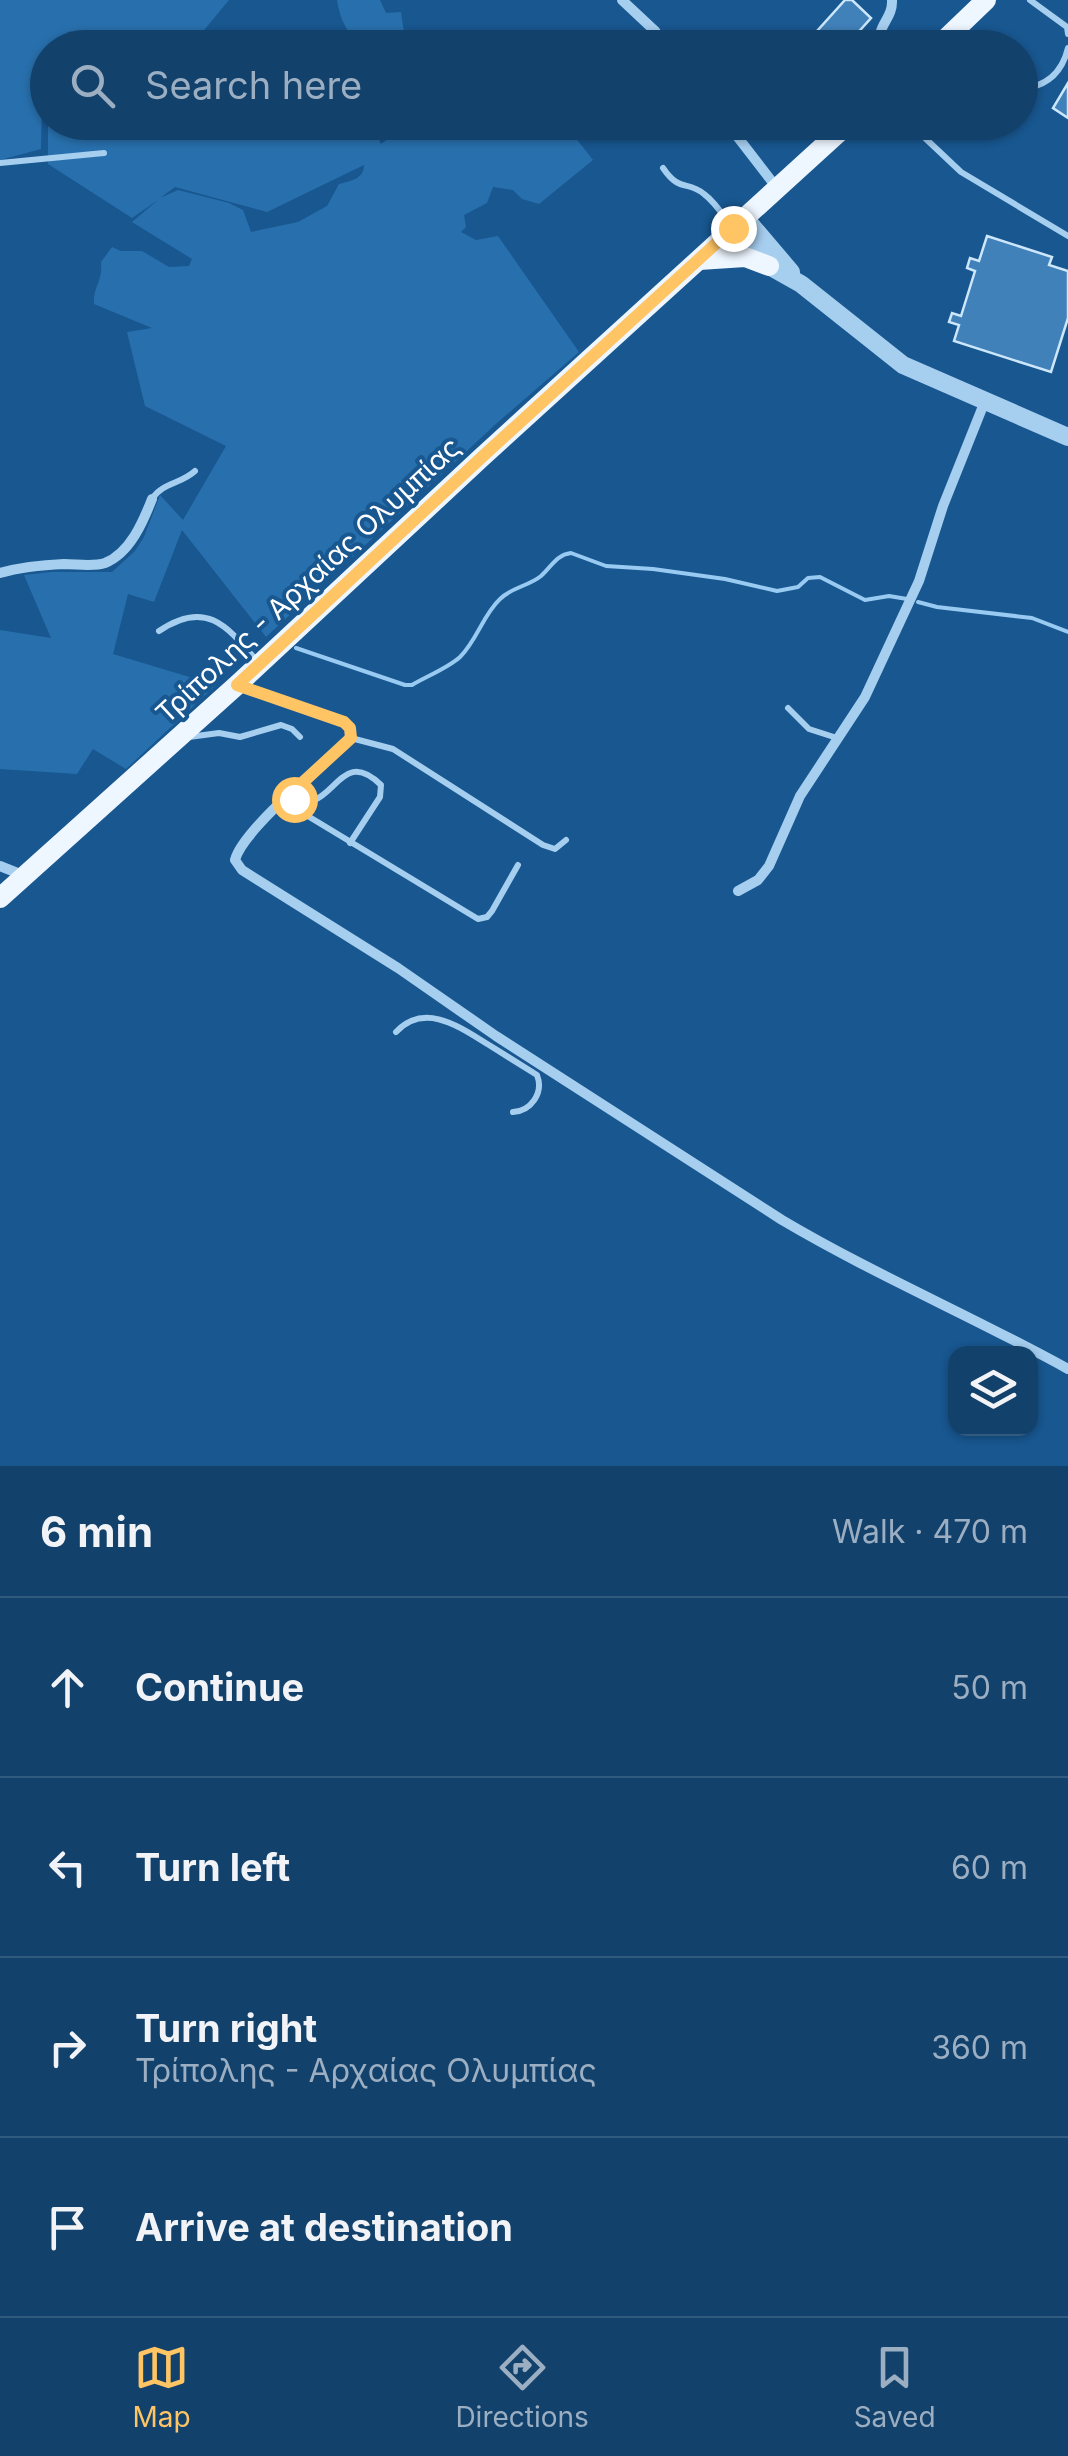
<!DOCTYPE html>
<html lang="en">
<head>
<meta charset="utf-8">
<style>
  :root { --surface:#12416c; --page:#1f4c74; --text:#f1f3f6; --muted:#9cafc2; --line:#315a7f; --accent:#ffc464 }
  body { margin:0; font-family:Inter,sans-serif; background:var(--page); color:var(--text) }
  .controls { position:absolute; right:30px; bottom:30px; display:grid; overflow:hidden; border-radius:20px; box-shadow:0 2px 8px #0004 }
  .controls button { width:90px; height:90px; display:grid; place-items:center; padding:0; border:0; border-bottom:2px solid var(--line); background:var(--surface); color:var(--text); font:50px sans-serif }
  .stop { position:absolute; width:30px; height:30px; margin:-22px; border:8px solid #ffc464; border-radius:50%; background:#fff }
  .stop.end { background:#ffc464; border-color:#fff; box-shadow:0 2px 10px #0008 }
  .list { margin:0; padding:0; list-style:none }
  h2 { display:flex; justify-content:space-between; align-items:center; height:130px; margin:0; padding:0 40px; font-size:42px }
  h2 small { font-size:32px; font-weight:400; color:var(--muted) }
  .list li { display:grid; grid-template-columns:65px 1fr auto; gap:30px; align-items:center; box-sizing:border-box; height:180px; padding:0 40px; border-top:2px solid var(--line) }
  .list b { display:block; font-size:38px; white-space:nowrap }
  .list p { margin:0; font-size:32px; white-space:nowrap; color:var(--muted) }
  .list em { font-size:32px; font-style:normal; color:var(--muted) }
  .icon { flex:none; width:55px; height:55px; fill:none; stroke:currentColor; stroke-width:2; stroke-linecap:round; stroke-linejoin:round }
  .map { position:relative; flex:none; width:1068px; height:1466px; overflow:hidden }
  .search { position:absolute; background:var(--surface); box-shadow:0 2px 8px #0004; left:30px; right:30px; top:30px; height:110px; display:flex; align-items:center; gap:25px; box-sizing:border-box; padding:0 35px; border-radius:55px; color:var(--muted); font-size:38px }
  .sheet { height:850px; background:var(--surface) }
  nav { display:flex; justify-content:space-around; align-items:center; box-sizing:border-box; height:140px; border-top:2px solid var(--line); background:var(--surface); font-size:28px; color:var(--muted) }
  nav a { display:grid; justify-items:center; gap:5px }
  nav .on { color:var(--accent) }
  .map>svg:first-child { display:block }
  .green { fill:#2870ad; fill-rule:evenodd }
  .lines { fill:none; stroke-linecap:round; stroke-linejoin:round }
  .stream { stroke:#98caf2; stroke-width:4 }
  .building { fill:#4181b9; stroke:#cce6fb; stroke-width:2.5 }
  .service { stroke:#a6ceef; stroke-width:6 }
  .minor { stroke:#a6ceef; stroke-width:10 }
  .tertiary { stroke:#a6ceef; stroke-width:18 }
  .primary { stroke:#eef6ff; stroke-width:20 }
  .route { stroke:#ffc464; stroke-width:12 }
  .labels { text-anchor:middle; dominant-baseline:central; stroke-width:8; stroke-linejoin:round; paint-order:stroke }
  .street-label { font-size:28px; fill:#fff; stroke:#185790 }
</style>
</head>
<body>
<div class="map">
<svg width="1068" height="1466" viewBox="0 0 1068 1466">
  <rect width="100%" height="100%" fill="#185790"/>
  <g class="green">
    <path d="M 0,0 L 229,0 L 200,35 L 176,47 L 90,47 L 70,31 L 63,47 L 48,48 L 47,85 L 42,97 L 41,149 L 0,160 Z"/>
    <path d="M 337,0 L 380,0 L 386,13 L 401,12 L 405,39 L 412,47 C 369,48 345,48 337,0 Z"/>
    <path d="M 48,123 L 371,123 L 381,144 L 398,131 L 396,123 L 432,123 L 436,134 L 454,123 L 564,123 L 593,160 L 539,204 L 522,199 L 513,190 L 493,187 L 487,203 L 464,215 L 466,227 L 461,232 L 476,240 L 498,236 L 579,352 L 497,423 L 266,637 L 182,530 L 154,602 L 128,594 L 113,654 L 216,685 L 126,769 L 93,749 L 77,774 L 0,769 L 0,630 L 51,638 L 24,575 L 51,572 L 112,572 L 135,551 L 144,537 L 160,495 L 183,520 L 226,446 L 145,406 L 127,332 L 152,328 L 94,304 C 93,286 103,282 101,262 L 112,247 L 121,251 L 142,251 L 169,267 L 189,266 L 192,259 L 132,222 L 158,200 L 132,218 L 48,164 ZM 364,165 C 364,179 351,181 339,184 L 327,206 L 298,222 L 251,232 L 243,210 L 229,203 L 178,190 L 160,198 L 175,187 L 267,212 Z"/>
  </g>
  <g class="lines">
    <g class="stream">
      <path d="M 918,602 L 937,607 L 1032,618 L 1068,632"/>
      <path d="M 296,648 L 405,685 L 412,685 C 427,676 448,668 460,657 C 477,640 483,615 500,599 C 512,587 529,586 541,576 C 552,566 556,555 571,553 L 606,566 L 653,569 L 725,579 L 777,591 L 798,587 L 808,578 L 820,577 L 865,600 L 889,596 L 907,599"/>
    </g>
  </g>
  <g class="building">
    <path d="M 845,0 L 852,0 L 871,18 L 844,48 L 837,48 L 818,30 Z"/>
    <path d="M 1068,83 L 1068,118 L 1053,108 Z"/>
    <path d="M 987,236 L 1052,257 L 1049,265 L 1068,271 L 1068,318 L 1051,372 L 954,341 L 959,325 L 949,322 L 952,313 L 961,316 L 975,271 L 967,268 L 970,258 L 979,261 Z"/>
  </g>
  <g class="lines">
    <g class="service">
      <path d="M 1030,0 L 1067,27 L 1068,34"/>
      <path d="M 1020,89 C 1046,87 1062,73 1068,48"/>
      <path d="M 631,122 L 642,124 L 650,122"/>
      <path d="M 908,122 L 961,172 L 1068,236"/>
      <path d="M 737,137 L 749,122"/>
      <path d="M 0,163 L 104,153"/>
      <path d="M 663,168 C 680,193 687,180 704,194 C 715,202 723,215 731,226"/>
      <path d="M 152,499 C 162,483 181,484 195,471"/>
      <path d="M 159,631 C 206,599 227,626 257,661"/>
      <path d="M 788,708 L 809,729 L 837,738"/>
      <path d="M 189,737 L 219,733 L 240,737 L 281,725 L 292,729 L 300,737"/>
      <path d="M 351,738 L 393,749 L 543,845 L 555,849 L 566,840"/>
      <path d="M 288,796 C 334,823 336,741 381,785 L 380,797 L 350,843"/>
      <path d="M 283,801 L 478,919 L 487,917 L 492,911 L 518,865"/>
      <path d="M 396,1032 C 425,1001 461,1028 489,1045 C 505,1055 521,1065 537,1075 C 544,1093 531,1111 513,1112"/>
    </g>
    <g class="minor">
      <path d="M 622,0 L 655,31 L 667,48"/>
      <path d="M 882,48 C 874,25 893,21 892,0"/>
      <path d="M 726,122 L 777,188"/>
      <path d="M 0,573 C 21,567 42,565 64,564 C 77,564 93,567 105,563 C 130,553 143,522 152,499"/>
      <path d="M 238,685 L 344,722 C 353,729 352,736 345,744 C 320,767 242,831 235,860 L 242,870 L 398,968 L 496,1036 L 782,1220 C 875,1275 974,1317 1068,1369"/>
      <path d="M 0,866 L 25,876"/>
      <path d="M 738,891 L 758,880 L 769,866 L 800,796 L 865,697 L 919,581 L 943,506 L 985,401"/>
    </g>
    <g class="tertiary">
      <path d="M 745,218 L 791,272"/>
      <path d="M 733,228 L 769,266 L 801,284 L 903,365 L 1068,437"/>
    </g>
    <g class="primary">
      <path d="M 936,48 L 986,0"/>
      <path d="M 699,260 L 745,257 L 769,266"/>
      <path d="M 0,898 L 237,685 L 482,457 L 850,122"/>
    </g>
  </g>
  <g class="lines">
    <path class="route" d="M 294,799 L 288,796 L 351,738 L 350,728 L 344,722 L 237,685 L 482,457 L 733,228"/>
  </g>
  <g class="labels">
    <g class="street-label">
      <text transform="translate(308 580) rotate(-43)">Τρίπολης - Αρχαίας Ολυμπίας</text>
    </g>
  </g>
</svg>
<div class="controls">
<button><svg class="icon" aria-label="layers" viewBox="0 0 24 24"><path d="M12 4l9 5-9 5-9-5zM3 14l9 5 9-5"/></svg></button>
</div>
<div class="stop" style="left:294px;top:799px"></div>
<div class="stop end" style="left:733px;top:228px"></div>
<div class="search"><svg class="icon" aria-label="search" viewBox="0 0 24 24"><circle cx="10" cy="10" r="6"/><path d="M15 15l6 6"/></svg>Search here</div>
</div>
<section class="sheet">
<h2>6 min<small>Walk · 470 m</small></h2>
<ul class="list">
<li><svg class="icon" aria-label="ahead" viewBox="0 0 24 24"><path d="M12 20V5M6 11l6-6 6 6"/></svg><div><b>Continue</b></div><em>50 m</em></li>
<li><svg class="icon" aria-label="left" viewBox="0 0 24 24"><path d="M17 20v-9H6M10 6l-5 5 5 5"/></svg><div><b>Turn left</b></div><em>60 m</em></li>
<li><svg class="icon" aria-label="right" viewBox="0 0 24 24"><path d="M7 20v-9h11M14 6l5 5-5 5"/></svg><div><b>Turn right</b><p>Τρίπολης - Αρχαίας Ολυμπίας</p></div><em>360 m</em></li>
<li><svg class="icon" aria-label="arrive" viewBox="0 0 24 24"><path d="M6 21V4h12l-3 4 3 4H6"/></svg><div><b>Arrive at destination</b></div></li>
</ul>
</section>
<nav>
<a class="on"><svg class="icon" aria-label="map" viewBox="0 0 24 24"><path d="M3 6l6-2 6 2 6-2v14l-6 2-6-2-6 2zM9 4v14M15 6v14"/></svg>Map</a>
<a><svg class="icon" aria-label="directions" viewBox="0 0 24 24"><path d="M12 3l9 9-9 9-9-9zM9 14v-3h6M13 9l2 2-2 2"/></svg>Directions</a>
<a><svg class="icon" aria-label="saved" viewBox="0 0 24 24"><path d="M7 4h10v16l-5-4-5 4z"/></svg>Saved</a>
</nav>
</body>
</html>
